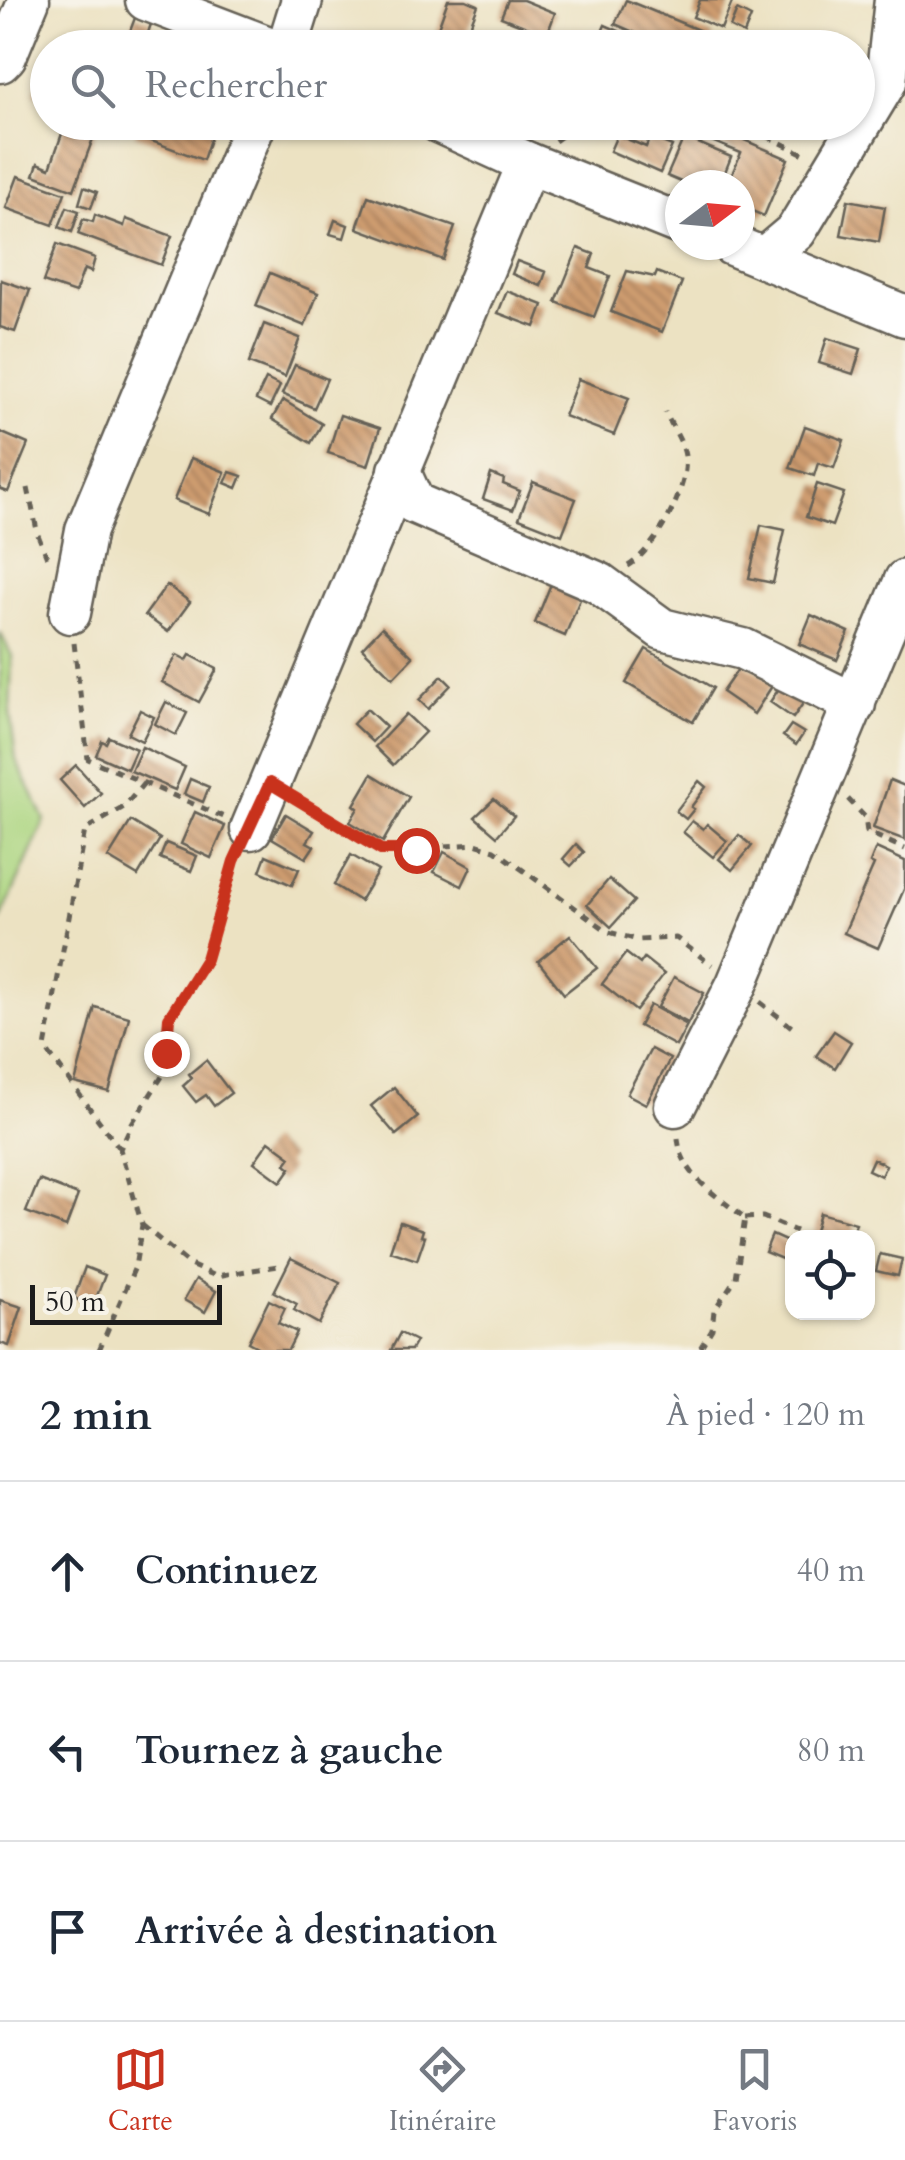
<!DOCTYPE html>
<html lang="fr">
<head>
<meta charset="utf-8">
<style>
  :root { --surface:#fff; --page:#f2f2f3; --text:#1f2937; --muted:#747a83; --line:#e0e1e3; --accent:#c8321e }
  body { margin:0; font-family:Cardo,serif; background:var(--page); color:var(--text) }
  .controls { position:absolute; right:30px; bottom:30px; display:grid; overflow:hidden; border-radius:20px; box-shadow:0 2px 8px #0004 }
  .controls button { width:90px; height:90px; display:grid; place-items:center; padding:0; border:0; border-bottom:2px solid var(--line); background:var(--surface); color:var(--text); font:50px sans-serif }
  .compass { position:absolute; left:665px; top:170px; width:90px; height:90px; border-radius:50%; background:var(--surface); box-shadow:0 2px 8px #0004; rotate:74deg }
  .scale { position:absolute; left:30px; bottom:25px; width:192px; box-sizing:border-box; padding-left:10px; border:5px solid #1c1c1c; border-top:0; font-size:28px; line-height:35px; white-space:nowrap; color:#1c1c1c; -webkit-text-stroke:8px #f7f3e8; paint-order:stroke }
  .stop { position:absolute; width:30px; height:30px; margin:-22px; border:8px solid #c8321e; border-radius:50%; background:#fff }
  .stop.end { background:#c8321e; border-color:#fff; box-shadow:0 2px 10px #0008 }
  .list { margin:0; padding:0; list-style:none }
  h2 { display:flex; justify-content:space-between; align-items:center; height:130px; margin:0; padding:0 40px; font-size:42px }
  h2 small { font-size:32px; font-weight:400; color:var(--muted) }
  .list li { display:grid; grid-template-columns:65px 1fr auto; gap:30px; align-items:center; box-sizing:border-box; height:180px; padding:0 40px; border-top:2px solid var(--line) }
  .list b { display:block; font-size:38px; white-space:nowrap }
  .list em { font-size:32px; font-style:normal; color:var(--muted) }
  .icon { flex:none; width:55px; height:55px; fill:none; stroke:currentColor; stroke-width:2; stroke-linecap:round; stroke-linejoin:round }
  .map { position:relative; flex:none; width:905px; height:1350px; overflow:hidden }
  .search { position:absolute; background:var(--surface); box-shadow:0 2px 8px #0004; left:30px; right:30px; top:30px; height:110px; display:flex; align-items:center; gap:25px; box-sizing:border-box; padding:0 35px; border-radius:55px; color:var(--muted); font-size:38px }
  .sheet { height:670px; background:var(--surface) }
  nav { display:flex; justify-content:space-around; align-items:center; box-sizing:border-box; height:140px; border-top:2px solid var(--line); background:var(--surface); font-size:28px; color:var(--muted) }
  nav a { display:grid; justify-items:center; gap:5px }
  nav .on { color:var(--accent) }
  .map>svg:first-child { display:block }
  .green { fill:#acd580; stroke:#64784e; stroke-width:2.5 }
  .building { fill:url(#building-back-hatch) }
  .lines { fill:none; stroke-linecap:round; stroke-linejoin:round }
  .minor-casing { stroke:#656156; stroke-width:45 }
  .path { stroke:#656156; stroke-width:5; stroke-dasharray:8 8; stroke-linecap:butt }
  .minor { stroke:#fff; stroke-width:40 }
  .route { stroke:#c8321e; stroke-width:12 }
</style>
</head>
<body>
<div class="map">
<svg width="905" height="1350" viewBox="0 0 905 1350">
  <defs>
    <pattern id="building-back-hatch" width="6" height="6" patternUnits="userSpaceOnUse" patternTransform="scale(2.5)"><rect width="6" height="6" fill="#ce9c70"/><path d="M-1 5l2 2M0 0l6 6M5-1l2 2" fill="none" stroke="#a67e5b"/></pattern>
  </defs>
  <rect width="100%" height="100%" fill="#f7f3e8"/>
  <filter id="ink" filterUnits="userSpaceOnUse"><feTurbulence type="fractalNoise" baseFrequency=".01" numOctaves="2"/><feDisplacementMap in="SourceGraphic" scale="20" xChannelSelector="R" yChannelSelector="G"/><feConvolveMatrix kernelMatrix="1 2 1 2 8 2 1 2 1" color-interpolation-filters="sRGB"/></filter>
  <filter id="wash" filterUnits="userSpaceOnUse"><feTurbulence type="fractalNoise" baseFrequency=".0048" numOctaves="4" result="noise"/><feDisplacementMap in="SourceGraphic" scale="40" xChannelSelector="R" yChannelSelector="G"/><feGaussianBlur stdDeviation="2.25" result="paint"/><feColorMatrix in="noise" values="0 0 0 0 0 0 0 0 0 0 0 0 0 0 0 0 0 1.4 0 .05"/><feComposite in="paint" operator="in"/></filter>
  <g filter="url(#wash)">
    <rect width="100%" height="100%" fill="#ece2c2"/>
    <path class="green" d="M 0,632 L 12,656 L 10,713 L 16,760 L 45,820 L 0,921 Z"/>
    <g id="blocks">
      <g class="building">
        <path d="M 448,0 L 466,0 L 478,5 L 463,44 L 436,33 Z"/>
        <path d="M 508,0 L 523,0 L 555,13 L 547,35 L 501,17 Z"/>
        <path d="M 626,0 L 713,36 L 708,48 L 670,48 L 615,24 Z"/>
        <path d="M 700,0 L 733,0 L 721,29 L 693,17 Z"/>
        <path d="M 737,10 L 751,17 L 744,34 L 730,27 Z"/>
        <path d="M 136,15 L 152,21 L 143,48 L 126,42 Z"/>
        <path d="M 605,25 L 658,48 L 613,48 L 598,41 Z"/>
        <path d="M 48,56 L 48,98 L 34,93 Z"/>
        <path d="M 66,122 L 98,125 L 74,190 L 34,175 L 38,163 L 50,168 Z"/>
        <path d="M 139,122 L 151,125 L 216,122 L 203,160 L 135,135 Z"/>
        <path d="M 696,122 L 703,122 L 788,159 L 764,216 L 740,206 L 740,185 L 728,183 L 741,153 L 692,133 Z"/>
        <path d="M 617,135 L 646,147 L 650,137 L 672,146 L 660,173 L 610,151 Z"/>
        <path d="M 684,137 L 731,157 L 720,185 L 688,185 L 667,176 Z"/>
        <path d="M 18,176 L 65,193 L 53,225 L 6,208 Z"/>
        <path d="M 84,187 L 97,192 L 91,208 L 79,204 Z"/>
        <path d="M 368,196 L 455,227 L 443,260 L 357,228 Z"/>
        <path d="M 848,200 L 885,207 L 879,242 L 841,235 Z"/>
        <path d="M 67,207 L 79,211 L 72,232 L 59,227 Z"/>
        <path d="M 95,215 L 124,226 L 126,219 L 172,236 L 161,265 L 78,234 L 83,219 L 93,222 Z"/>
        <path d="M 335,220 L 348,225 L 344,238 L 330,234 Z"/>
        <path d="M 57,244 L 95,258 L 91,272 L 84,269 L 75,293 L 43,282 Z"/>
        <path d="M 578,248 L 594,254 L 589,268 L 610,276 L 594,317 L 556,302 Z"/>
        <path d="M 517,261 L 546,272 L 541,286 L 512,274 Z"/>
        <path d="M 627,271 L 655,277 L 657,272 L 682,282 L 662,332 L 611,312 Z"/>
        <path d="M 270,273 L 318,293 L 305,326 L 256,306 Z"/>
        <path d="M 1,280 L 30,290 L 15,332 L 0,327 Z"/>
        <path d="M 507,291 L 543,305 L 535,327 L 498,313 Z"/>
        <path d="M 264,324 L 300,338 L 285,377 L 249,363 Z"/>
        <path d="M 827,338 L 861,349 L 853,374 L 819,363 Z"/>
        <path d="M 295,365 L 327,379 L 314,408 L 282,394 Z"/>
        <path d="M 266,379 L 280,386 L 270,407 L 256,400 Z"/>
        <path d="M 578,379 L 629,398 L 614,435 L 564,416 Z"/>
        <path d="M 283,400 L 322,424 L 311,443 L 272,419 Z"/>
        <path d="M 340,415 L 380,428 L 368,466 L 328,453 Z"/>
        <path d="M 805,426 L 844,440 L 834,468 L 818,463 L 814,476 L 790,468 Z"/>
        <path d="M 0,432 L 28,444 L 8,492 L 0,489 Z"/>
        <path d="M 191,458 L 225,472 L 209,514 L 174,500 Z"/>
        <path d="M 230,472 L 242,476 L 237,488 L 225,483 Z"/>
        <path d="M 491,474 L 504,479 L 503,484 L 520,491 L 513,510 L 483,499 Z"/>
        <path d="M 533,482 L 576,499 L 562,535 L 519,518 Z"/>
        <path d="M 817,484 L 844,493 L 832,526 L 806,517 Z"/>
        <path d="M 761,525 L 785,530 L 773,583 L 749,578 Z"/>
        <path d="M 553,579 L 583,592 L 565,636 L 535,623 Z"/>
        <path d="M 167,585 L 190,602 L 168,632 L 145,615 Z"/>
        <path d="M 811,615 L 849,632 L 837,660 L 799,644 Z"/>
        <path d="M 382,627 L 413,657 L 393,678 L 362,648 Z"/>
        <path d="M 646,649 L 713,688 L 693,722 L 626,683 Z"/>
        <path d="M 177,655 L 187,660 L 190,655 L 217,669 L 199,702 L 162,682 Z"/>
        <path d="M 743,662 L 774,683 L 754,714 L 722,692 Z"/>
        <path d="M 442,676 L 451,685 L 428,709 L 419,700 Z"/>
        <path d="M 780,687 L 804,702 L 793,718 L 770,702 Z"/>
        <path d="M 166,702 L 187,713 L 176,735 L 155,724 Z"/>
        <path d="M 367,709 L 386,727 L 372,742 L 353,724 Z"/>
        <path d="M 140,710 L 154,717 L 142,741 L 128,734 Z"/>
        <path d="M 406,714 L 425,732 L 393,765 L 375,747 Z"/>
        <path d="M 791,725 L 804,733 L 796,745 L 783,736 Z"/>
        <path d="M 109,737 L 136,749 L 127,769 L 96,755 L 102,741 L 106,743 Z"/>
        <path d="M 142,747 L 185,767 L 175,790 L 131,771 Z"/>
        <path d="M 76,765 L 101,793 L 85,808 L 60,780 Z"/>
        <path d="M 372,774 L 409,797 L 383,842 L 350,822 L 358,808 L 354,805 Z"/>
        <path d="M 190,779 L 209,787 L 203,802 L 184,794 Z"/>
        <path d="M 890,780 L 905,786 L 905,840 L 873,828 Z"/>
        <path d="M 699,781 L 706,787 L 691,807 L 694,809 L 686,819 L 676,811 Z"/>
        <path d="M 494,799 L 514,816 L 497,836 L 475,817 Z"/>
        <path d="M 195,812 L 225,826 L 211,858 L 181,844 Z"/>
        <path d="M 286,814 L 314,831 L 307,842 L 314,846 L 306,858 L 272,838 Z"/>
        <path d="M 131,821 L 160,839 L 138,876 L 108,858 Z"/>
        <path d="M 692,821 L 703,829 L 707,824 L 727,841 L 713,857 L 683,832 Z"/>
        <path d="M 739,835 L 752,846 L 732,870 L 719,859 Z"/>
        <path d="M 166,843 L 197,856 L 191,871 L 160,858 Z"/>
        <path d="M 576,844 L 584,852 L 571,866 L 563,859 Z"/>
        <path d="M 876,848 L 905,861 L 905,887 L 878,948 L 844,933 L 874,865 L 870,863 Z"/>
        <path d="M 444,852 L 471,867 L 462,886 L 434,872 Z"/>
        <path d="M 266,855 L 299,869 L 292,885 L 260,871 Z"/>
        <path d="M 351,855 L 378,871 L 360,901 L 334,885 Z"/>
        <path d="M 609,879 L 634,901 L 611,927 L 587,905 Z"/>
        <path d="M 570,935 L 597,968 L 564,994 L 538,961 Z"/>
        <path d="M 626,953 L 640,964 L 644,958 L 664,974 L 636,1011 L 602,984 Z"/>
        <path d="M 674,977 L 704,993 L 688,1023 L 658,1007 Z"/>
        <path d="M 650,1005 L 687,1025 L 676,1046 L 639,1026 Z"/>
        <path d="M 95,1007 L 129,1017 L 109,1092 L 75,1083 Z"/>
        <path d="M 834,1031 L 851,1042 L 835,1068 L 816,1056 Z"/>
        <path d="M 651,1049 L 670,1059 L 646,1104 L 627,1094 Z"/>
        <path d="M 206,1060 L 231,1093 L 214,1106 L 206,1095 L 196,1102 L 183,1086 L 192,1078 L 189,1074 Z"/>
        <path d="M 394,1087 L 418,1117 L 396,1135 L 371,1106 Z"/>
        <path d="M 269,1141 L 291,1157 L 286,1164 L 291,1168 L 281,1182 L 254,1162 Z"/>
        <path d="M 873,1159 L 886,1165 L 881,1176 L 868,1170 Z"/>
        <path d="M 39,1180 L 78,1195 L 66,1227 L 26,1212 Z"/>
        <path d="M 820,1213 L 856,1223 L 852,1238 L 813,1238 Z"/>
        <path d="M 400,1222 L 423,1230 L 421,1236 L 425,1237 L 417,1260 L 390,1251 Z"/>
        <path d="M 772,1235 L 792,1244 L 789,1262 L 765,1252 Z"/>
        <path d="M 880,1254 L 902,1259 L 898,1276 L 876,1271 Z"/>
        <path d="M 291,1258 L 340,1283 L 319,1324 L 294,1310 L 297,1304 L 274,1292 Z"/>
        <path d="M 85,1267 L 105,1275 L 93,1306 L 74,1298 Z"/>
        <path d="M 196,1279 L 216,1291 L 205,1312 L 184,1300 Z"/>
        <path d="M 0,1300 L 22,1307 L 9,1346 L 0,1343 Z"/>
        <path d="M 269,1300 L 285,1308 L 278,1323 L 297,1332 L 288,1350 L 263,1350 L 248,1342 Z"/>
        <path d="M 400,1333 L 416,1341 L 411,1350 L 391,1350 Z"/>
      </g>
    </g>
  </g>
  <g filter="url(#ink)">
    <use href="#blocks" fill-opacity="0" stroke="#656156" stroke-width="2.5"/>
    <g class="lines">
      <defs>
        <g id="minor">
          <path d="M 146,0 L 271,48"/>
          <path d="M 287,48 L 302,0"/>
          <path d="M 0,62 L 6,56 L 29,0"/>
          <path d="M 438,122 L 528,163 L 680,224"/>
          <path d="M 732,245 L 905,316"/>
          <path d="M 764,258 L 796,231 L 886,82 L 895,0"/>
          <path d="M 399,470 L 414,503 L 599,583 L 662,629 L 743,649 L 855,704"/>
          <path d="M 70,613 L 86,530 L 256,122"/>
          <path d="M 251,829 L 528,163"/>
          <path d="M 675,1106 L 737,984 L 905,580"/>
        </g>
      </defs>
      <use href="#minor" class="minor-casing"/>
      <g class="path">
        <path d="M 738,122 L 804,154"/>
        <path d="M 555,141 L 566,133 L 618,122"/>
        <path d="M 28,488 L 38,535 L 47,557"/>
        <path d="M 628,566 C 654,551 690,488 685,456 C 683,442 671,425 665,412"/>
        <path d="M 74,643 L 88,759 L 224,817"/>
        <path d="M 848,799 L 865,817 L 867,832 L 905,849"/>
        <path d="M 299,800 L 381,850 L 475,844 L 495,850 L 609,932 L 638,940 L 676,938 L 712,965"/>
        <path d="M 760,1002 L 797,1031"/>
        <path d="M 678,1138 C 681,1175 718,1197 745,1218 L 736,1278 L 714,1310 L 712,1329 L 699,1350"/>
        <path d="M 120,1149 L 45,1048 L 85,830 L 124,807 L 144,783"/>
        <path d="M 745,1218 L 763,1217 L 796,1231"/>
        <path d="M 142,1225 L 190,1265 L 216,1276 L 278,1266"/>
        <path d="M 99,1350 L 135,1267 L 142,1225 L 120,1149 L 132,1123 L 163,1075 L 169,1018 L 206,959 L 236,857"/>
      </g>
      <use href="#minor" class="minor"/>
    </g>
  </g>
  <g class="lines" filter="url(#ink)">
    <path class="route" d="M 166,1053 L 169,1018 L 206,959 L 234,861 L 270,783 L 381,850 L 416,850"/>
  </g>
</svg>
<div class="controls">
<button><svg class="icon" aria-label="locate" viewBox="0 0 24 24"><circle cx="12" cy="12" r="6"/><path d="M12 2v4M12 18v4M2 12h4M18 12h4"/></svg></button>
</div>
<svg class="compass" viewBox="-18 -18 36 36"><path d="M0-13l5 13h-10z" fill="#e53935"/><path d="M0 13l5-13h-10z" fill="#747a83"/></svg>
<div class="scale">50 m</div>
<div class="stop" style="left:416px;top:850px"></div>
<div class="stop end" style="left:166px;top:1053px"></div>
<div class="search"><svg class="icon" aria-label="search" viewBox="0 0 24 24"><circle cx="10" cy="10" r="6"/><path d="M15 15l6 6"/></svg>Rechercher</div>
</div>
<section class="sheet">
<h2>2 min<small>À pied · 120 m</small></h2>
<ul class="list">
<li><svg class="icon" aria-label="ahead" viewBox="0 0 24 24"><path d="M12 20V5M6 11l6-6 6 6"/></svg><div><b>Continuez</b></div><em>40 m</em></li>
<li><svg class="icon" aria-label="left" viewBox="0 0 24 24"><path d="M17 20v-9H6M10 6l-5 5 5 5"/></svg><div><b>Tournez à gauche</b></div><em>80 m</em></li>
<li><svg class="icon" aria-label="arrive" viewBox="0 0 24 24"><path d="M6 21V4h12l-3 4 3 4H6"/></svg><div><b>Arrivée à destination</b></div></li>
</ul>
</section>
<nav>
<a class="on"><svg class="icon" aria-label="map" viewBox="0 0 24 24"><path d="M3 6l6-2 6 2 6-2v14l-6 2-6-2-6 2zM9 4v14M15 6v14"/></svg>Carte</a>
<a><svg class="icon" aria-label="directions" viewBox="0 0 24 24"><path d="M12 3l9 9-9 9-9-9zM9 14v-3h6M13 9l2 2-2 2"/></svg>Itinéraire</a>
<a><svg class="icon" aria-label="saved" viewBox="0 0 24 24"><path d="M7 4h10v16l-5-4-5 4z"/></svg>Favoris</a>
</nav>
</body>
</html>
